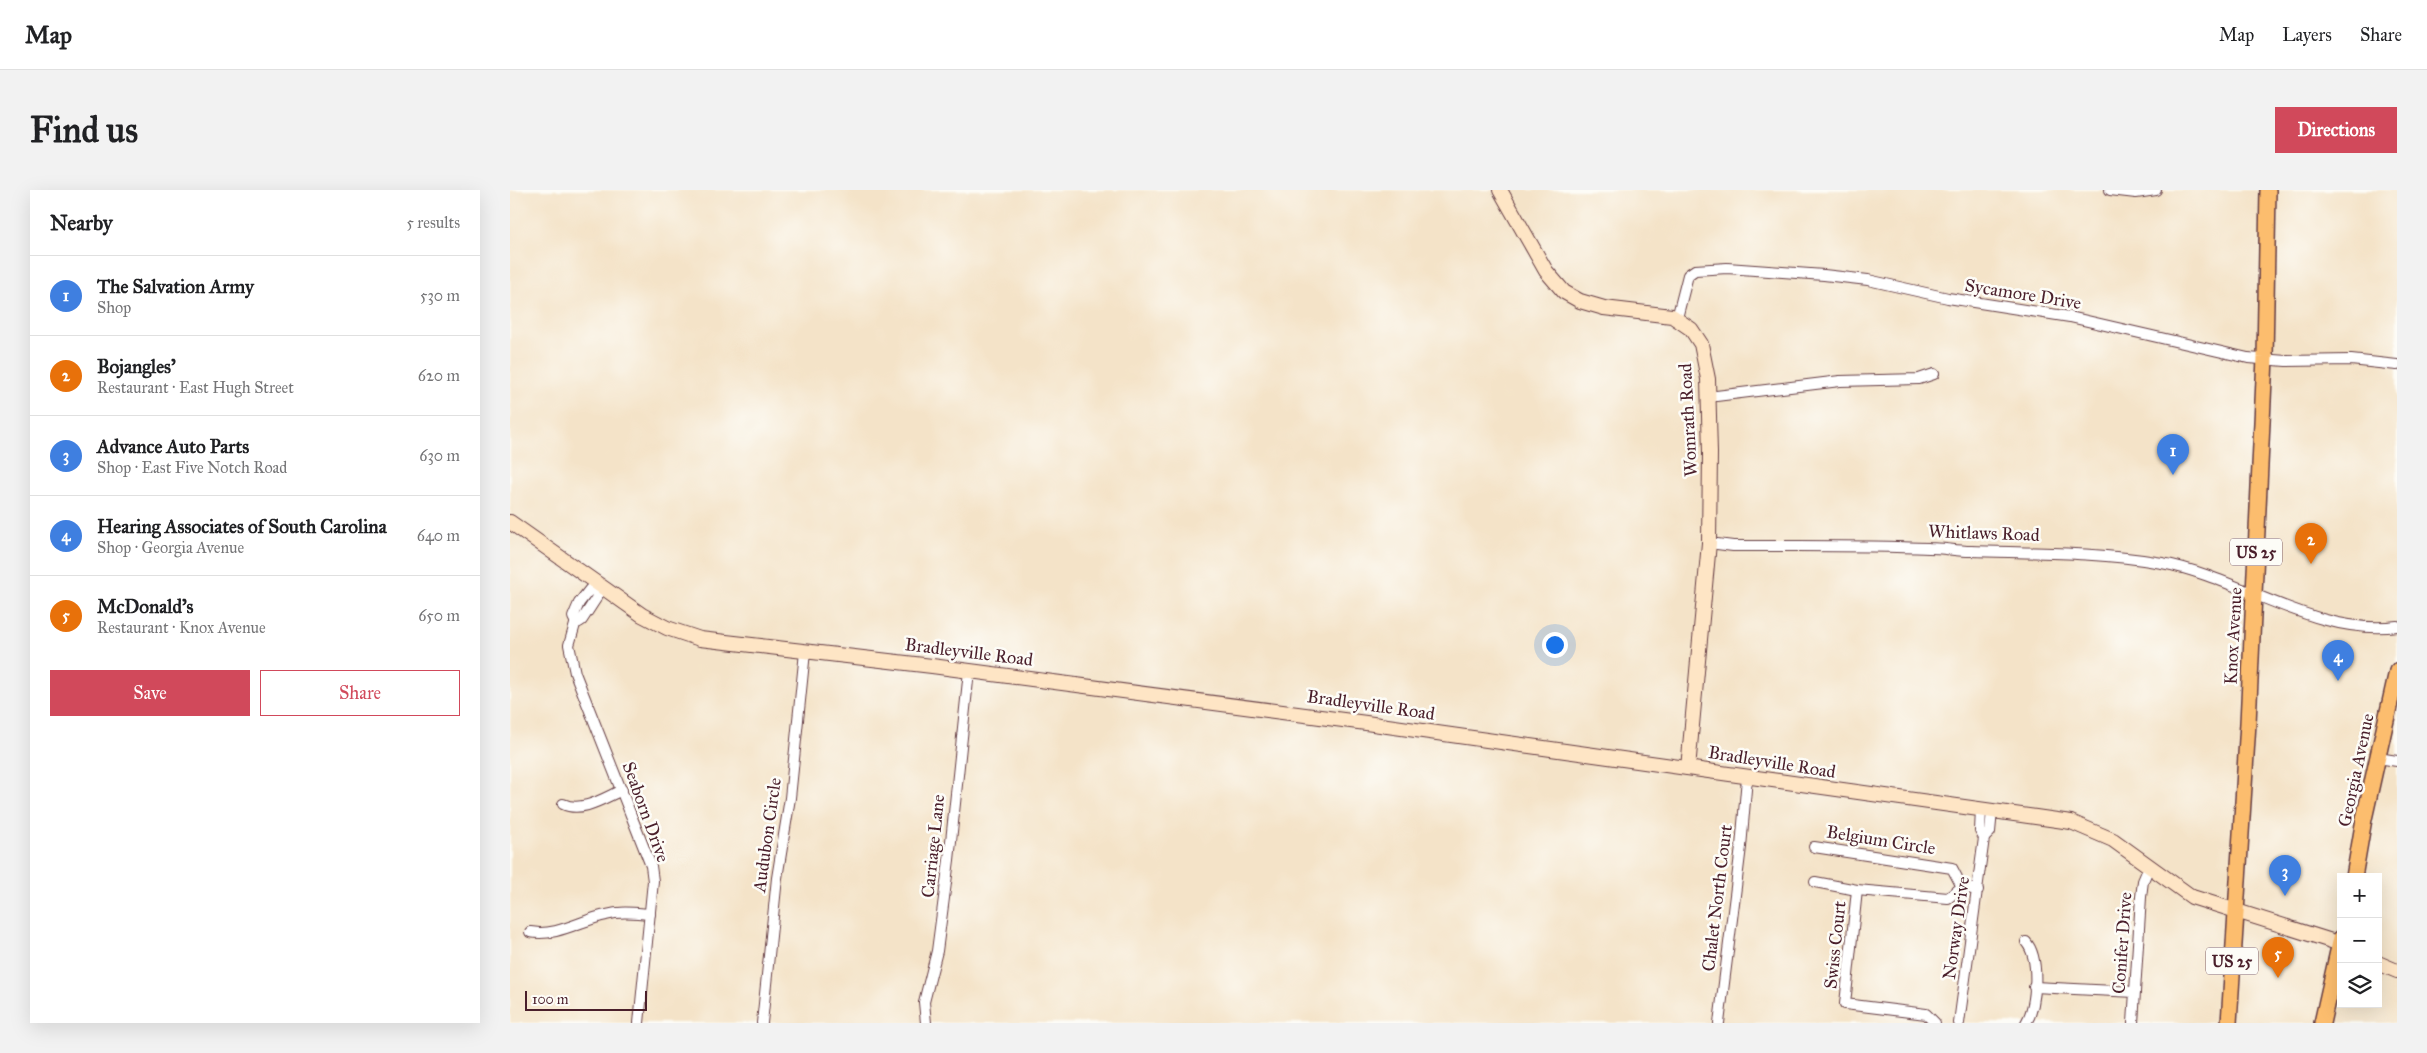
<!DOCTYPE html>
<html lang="en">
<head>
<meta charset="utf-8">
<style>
  :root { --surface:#fff; --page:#f2f2f2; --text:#202124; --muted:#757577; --line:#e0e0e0; --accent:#d1495b }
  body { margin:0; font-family:"IM FELL Great Primer",serif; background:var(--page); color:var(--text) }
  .controls { position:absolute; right:15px; bottom:15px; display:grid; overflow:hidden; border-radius:0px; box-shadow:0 5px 20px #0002 }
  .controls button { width:45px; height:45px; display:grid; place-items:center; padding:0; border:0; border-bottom:1px solid var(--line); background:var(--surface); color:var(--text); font:25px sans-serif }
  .scale { position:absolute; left:15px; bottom:12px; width:122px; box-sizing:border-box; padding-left:5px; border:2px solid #4a1f2b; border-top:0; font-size:14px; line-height:18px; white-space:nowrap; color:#4a1f2b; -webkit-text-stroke:4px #fdfcf7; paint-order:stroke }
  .you { position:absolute; left:1044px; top:454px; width:18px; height:18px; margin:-12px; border:4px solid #fff; border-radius:50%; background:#1a73e8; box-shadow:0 0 0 8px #1a73e833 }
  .badge { display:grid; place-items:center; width:32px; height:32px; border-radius:50%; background:var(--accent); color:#fff; font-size:16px; font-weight:700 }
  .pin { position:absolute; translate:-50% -41px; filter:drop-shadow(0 1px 2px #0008) }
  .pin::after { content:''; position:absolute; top:26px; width:18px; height:15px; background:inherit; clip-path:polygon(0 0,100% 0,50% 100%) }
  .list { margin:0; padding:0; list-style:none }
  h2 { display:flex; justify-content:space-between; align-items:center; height:65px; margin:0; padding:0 20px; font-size:21px }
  h2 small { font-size:16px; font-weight:400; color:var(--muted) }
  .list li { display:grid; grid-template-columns:32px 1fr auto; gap:15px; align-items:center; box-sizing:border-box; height:80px; padding:0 20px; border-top:1px solid var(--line) }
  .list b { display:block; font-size:19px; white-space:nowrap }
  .list p { margin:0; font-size:16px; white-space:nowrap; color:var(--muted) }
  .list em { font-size:16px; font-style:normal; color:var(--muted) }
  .actions { display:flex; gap:10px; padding:15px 20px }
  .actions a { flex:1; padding:11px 0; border:1px solid var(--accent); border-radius:0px; text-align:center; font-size:18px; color:var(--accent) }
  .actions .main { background:var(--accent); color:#fff }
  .icon { flex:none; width:28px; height:28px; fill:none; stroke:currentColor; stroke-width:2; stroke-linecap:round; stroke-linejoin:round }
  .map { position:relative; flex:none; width:1887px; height:833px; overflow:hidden; border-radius:0px }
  header { display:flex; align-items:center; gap:30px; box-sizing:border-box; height:70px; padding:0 25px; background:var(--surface); border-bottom:1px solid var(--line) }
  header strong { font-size:24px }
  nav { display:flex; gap:28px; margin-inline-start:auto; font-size:18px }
  .intro { display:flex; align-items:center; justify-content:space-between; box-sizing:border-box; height:120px; padding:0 30px }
  h1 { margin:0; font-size:35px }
  .button { padding:12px 22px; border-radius:0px; background:var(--accent); color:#fff; font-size:18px; font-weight:700 }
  main { display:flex; gap:30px; padding:0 30px }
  aside { flex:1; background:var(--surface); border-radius:0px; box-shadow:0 5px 20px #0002 }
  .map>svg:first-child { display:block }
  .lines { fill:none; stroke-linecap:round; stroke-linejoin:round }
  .street-casing { stroke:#643c43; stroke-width:12 }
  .secondary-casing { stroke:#643c43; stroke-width:16 }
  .primary-casing { stroke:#643c43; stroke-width:18 }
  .street { stroke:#fff; stroke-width:10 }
  .secondary { stroke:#fee5c5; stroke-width:14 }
  .primary { stroke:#fcbd6e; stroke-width:15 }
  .labels { text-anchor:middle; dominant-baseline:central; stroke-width:5; stroke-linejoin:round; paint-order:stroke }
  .shield { fill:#fdfcf7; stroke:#806168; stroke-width:1 }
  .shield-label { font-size:16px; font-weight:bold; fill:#4a1f2b }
  .street-label { font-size:18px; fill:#4a1f2b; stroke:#fdfcf7 }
</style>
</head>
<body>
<header>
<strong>Map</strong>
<nav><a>Map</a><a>Layers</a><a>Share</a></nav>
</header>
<div class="intro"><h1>Find us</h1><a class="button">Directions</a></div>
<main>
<aside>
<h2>Nearby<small>5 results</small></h2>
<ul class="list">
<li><span class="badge" style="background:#3f7fe0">1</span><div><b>The Salvation Army</b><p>Shop</p></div><em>530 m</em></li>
<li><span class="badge" style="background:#e8710a">2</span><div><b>Bojangles'</b><p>Restaurant · East Hugh Street</p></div><em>620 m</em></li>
<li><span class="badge" style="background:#3f7fe0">3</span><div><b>Advance Auto Parts</b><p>Shop · East Five Notch Road</p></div><em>630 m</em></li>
<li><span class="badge" style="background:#3f7fe0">4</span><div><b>Hearing Associates of South Carolina</b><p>Shop · Georgia Avenue</p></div><em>640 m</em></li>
<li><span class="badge" style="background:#e8710a">5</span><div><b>McDonald's</b><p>Restaurant · Knox Avenue</p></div><em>650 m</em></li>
</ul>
<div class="actions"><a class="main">Save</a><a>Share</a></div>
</aside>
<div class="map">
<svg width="1887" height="833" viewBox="0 0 1887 833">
  <rect width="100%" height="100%" fill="#fdfcf7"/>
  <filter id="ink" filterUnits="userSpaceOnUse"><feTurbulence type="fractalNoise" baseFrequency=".02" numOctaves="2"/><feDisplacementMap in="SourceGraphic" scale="10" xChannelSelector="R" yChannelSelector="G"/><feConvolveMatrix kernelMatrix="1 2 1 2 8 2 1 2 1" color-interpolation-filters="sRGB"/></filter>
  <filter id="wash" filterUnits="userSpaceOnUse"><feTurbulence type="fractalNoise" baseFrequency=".0096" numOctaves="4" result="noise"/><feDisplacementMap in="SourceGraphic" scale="20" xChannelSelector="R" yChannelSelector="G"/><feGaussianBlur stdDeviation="1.12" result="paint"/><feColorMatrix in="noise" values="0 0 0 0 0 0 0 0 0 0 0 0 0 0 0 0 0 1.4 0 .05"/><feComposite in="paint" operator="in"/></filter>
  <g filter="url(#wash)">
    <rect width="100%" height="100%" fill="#f4e3c8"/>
  </g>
  <g filter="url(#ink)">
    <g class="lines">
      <defs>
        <g id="street">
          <path d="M 1600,0 L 1626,3 L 1646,0"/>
          <path d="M 1167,128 L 1178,85 L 1185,80 L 1217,78 L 1314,85 L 1358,90 L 1438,108 L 1560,127 L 1738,168 L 1776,171 L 1841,170 L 1887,175"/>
          <path d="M 1198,207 L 1330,191 L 1409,189 L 1424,184"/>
          <path d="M 1199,353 L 1223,356 C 1289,356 1354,355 1419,358 C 1433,358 1447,361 1461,361 C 1526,363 1588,362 1652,373 C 1729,387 1807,447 1887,436"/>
          <path d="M 80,399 L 87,403 L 87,407 L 72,430 L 69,432 L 65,431 L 63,427 L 69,413 Z"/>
          <path d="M 66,431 L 59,455 L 65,483 L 141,676 L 143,691 L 129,833"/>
          <path d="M 1868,568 L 1887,571"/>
          <path d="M 53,614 C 72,623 94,608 112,600"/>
          <path d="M 1474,648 L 1480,642 L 1482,621"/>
          <path d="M 1304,657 L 1442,678 L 1452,697"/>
          <path d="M 1305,692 L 1347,700 L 1438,708 L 1452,697 L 1468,700"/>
          <path d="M 1347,700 L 1335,814 L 1416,824 L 1425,833"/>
          <path d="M 20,742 C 47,747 71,730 96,725 C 111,721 125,723 140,724"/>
          <path d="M 1524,797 L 1625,802"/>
          <path d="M 252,833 L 267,688 L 280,608 L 295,462"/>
          <path d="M 416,833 L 414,812 L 427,761 L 439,670 L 459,481"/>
          <path d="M 1209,833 L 1231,657 L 1237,588"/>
          <path d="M 1449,833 L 1474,648 L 1470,641 L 1471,619"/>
          <path d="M 1516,833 C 1527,815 1530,768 1516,752"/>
          <path d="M 1623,833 L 1631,707 L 1633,691 L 1639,677"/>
        </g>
        <g id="secondary">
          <path d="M 990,0 L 1036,81 L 1054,102 L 1070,111 L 1094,118 L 1162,126 L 1181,139 L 1191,154 L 1198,189 L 1200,263 L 1199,353 L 1178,578"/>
          <path d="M 0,332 L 132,425 L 157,438 L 190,449 L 422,476 L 856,533 L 1561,632 L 1603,650 L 1682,707 L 1831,754"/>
          <path d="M 1868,773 L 1887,781"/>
        </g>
        <g id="primary">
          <path d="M 1844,687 L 1854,629 L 1887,481"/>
          <path d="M 1719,833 L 1738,533 L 1755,168 L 1758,0"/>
          <path d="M 1812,833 L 1831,748"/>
        </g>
      </defs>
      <use href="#street" class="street-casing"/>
      <use href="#secondary" class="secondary-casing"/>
      <use href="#primary" class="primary-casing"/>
      <use href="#street" class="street"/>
      <use href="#secondary" class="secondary"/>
      <use href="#primary" class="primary"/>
    </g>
  </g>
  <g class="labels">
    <g class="shield">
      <rect x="1720" y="348.5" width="52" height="27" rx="4"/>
      <rect x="1696" y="757.5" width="52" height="27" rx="4"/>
    </g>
    <g class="shield-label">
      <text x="1746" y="362">US 25</text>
      <text x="1722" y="771">US 25</text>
    </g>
    <g class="street-label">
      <text transform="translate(1513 104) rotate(9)">Sycamore Drive</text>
      <text transform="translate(1178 230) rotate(-93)">Womrath Road</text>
      <text transform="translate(1474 343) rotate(2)">Whitlaws Road</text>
      <text transform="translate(1723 446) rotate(-87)">Knox Avenue</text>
      <text transform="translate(459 462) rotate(7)">Bradleyville Road</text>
      <text transform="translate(861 515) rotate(8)">Bradleyville Road</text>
      <text transform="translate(1262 572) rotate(9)">Bradleyville Road</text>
      <text transform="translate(1846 580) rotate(-78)">Georgia Avenue</text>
      <text transform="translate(136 622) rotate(70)">Seaborn Drive</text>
      <text transform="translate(257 645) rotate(-82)">Audubon Circle</text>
      <text transform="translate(1371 650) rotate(9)">Belgium Circle</text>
      <text transform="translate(423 656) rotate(-84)">Carriage Lane</text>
      <text transform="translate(1207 708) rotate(-83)">Chalet North Court</text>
      <text transform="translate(1446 738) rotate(-82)">Norway Drive</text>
      <text transform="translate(1612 753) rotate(-86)">Conifer Drive</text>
      <text transform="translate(1325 755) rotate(-84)">Swiss Court</text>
    </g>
  </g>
</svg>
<div class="controls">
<button>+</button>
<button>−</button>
<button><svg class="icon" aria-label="layers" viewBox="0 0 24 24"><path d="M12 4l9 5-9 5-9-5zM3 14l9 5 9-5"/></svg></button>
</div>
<div class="scale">100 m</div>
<div class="you"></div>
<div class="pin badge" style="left:1663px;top:285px;background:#3f7fe0">1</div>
<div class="pin badge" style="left:1801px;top:374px;background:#e8710a">2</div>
<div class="pin badge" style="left:1775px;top:706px;background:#3f7fe0">3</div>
<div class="pin badge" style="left:1828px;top:491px;background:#3f7fe0">4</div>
<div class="pin badge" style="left:1768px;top:788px;background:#e8710a">5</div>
</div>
</main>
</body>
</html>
